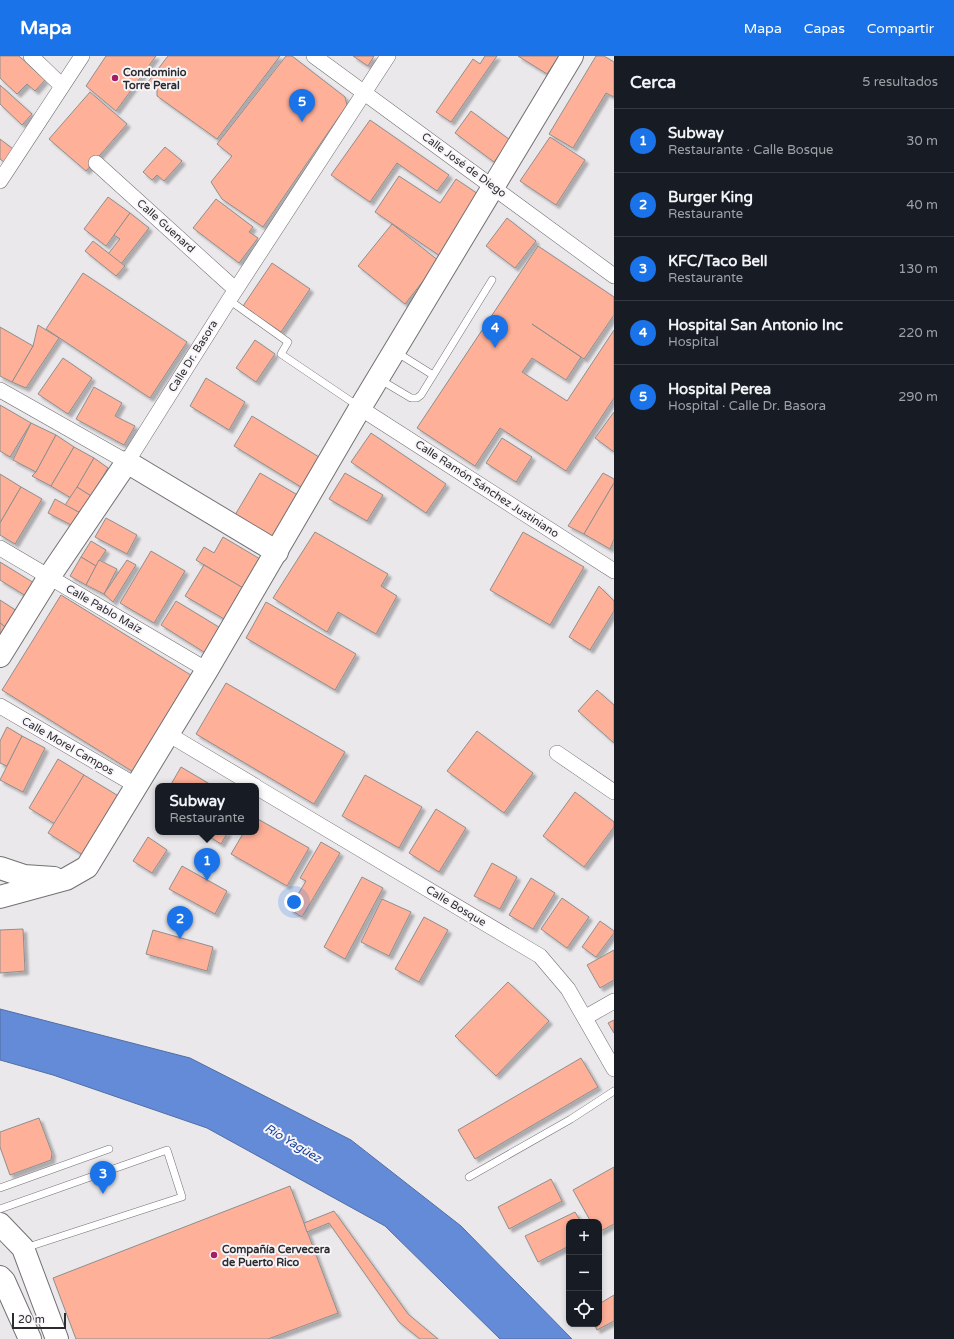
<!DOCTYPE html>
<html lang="es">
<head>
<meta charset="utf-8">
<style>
  :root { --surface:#171b24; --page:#20242c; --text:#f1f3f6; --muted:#9ea1a6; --line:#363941; --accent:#1a73e8 }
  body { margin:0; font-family:"Varela Round",sans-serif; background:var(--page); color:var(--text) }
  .controls { position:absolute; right:12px; bottom:12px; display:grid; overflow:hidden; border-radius:8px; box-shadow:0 2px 6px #0003 }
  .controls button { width:36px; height:36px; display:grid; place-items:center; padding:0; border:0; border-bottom:1px solid var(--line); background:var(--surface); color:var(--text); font:20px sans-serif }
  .scale { position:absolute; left:12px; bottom:10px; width:54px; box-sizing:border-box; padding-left:4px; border:2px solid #2c2b2d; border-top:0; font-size:11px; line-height:14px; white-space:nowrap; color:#2c2b2d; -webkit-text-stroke:3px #f7f5f9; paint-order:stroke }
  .you { position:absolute; left:294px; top:846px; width:14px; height:14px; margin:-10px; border:3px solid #fff; border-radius:50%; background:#1a73e8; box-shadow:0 0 0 6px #1a73e833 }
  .badge { display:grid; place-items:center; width:26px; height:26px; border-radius:50%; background:var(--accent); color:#fff; font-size:13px; font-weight:700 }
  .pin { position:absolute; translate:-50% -33px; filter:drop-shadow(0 1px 2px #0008) }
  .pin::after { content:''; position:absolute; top:21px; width:14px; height:12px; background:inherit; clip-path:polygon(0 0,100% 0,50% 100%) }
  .popup { position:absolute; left:155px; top:727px; width:104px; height:52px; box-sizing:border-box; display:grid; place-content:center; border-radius:8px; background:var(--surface); filter:drop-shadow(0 1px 3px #0005); font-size:13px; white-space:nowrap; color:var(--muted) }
  .popup b { font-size:15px; color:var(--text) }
  .popup::after { content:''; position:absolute; left:50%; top:100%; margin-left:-8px; border:8px solid transparent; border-top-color:var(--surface) }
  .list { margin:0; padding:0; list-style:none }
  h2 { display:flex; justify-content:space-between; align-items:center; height:52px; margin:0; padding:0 16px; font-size:17px }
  h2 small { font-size:13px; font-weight:400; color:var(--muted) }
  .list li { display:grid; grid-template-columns:26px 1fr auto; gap:12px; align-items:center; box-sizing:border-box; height:64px; padding:0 16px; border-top:1px solid var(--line) }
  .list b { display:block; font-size:15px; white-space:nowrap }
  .list p { margin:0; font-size:13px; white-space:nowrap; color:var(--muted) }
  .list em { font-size:13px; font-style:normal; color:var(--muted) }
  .icon { flex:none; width:22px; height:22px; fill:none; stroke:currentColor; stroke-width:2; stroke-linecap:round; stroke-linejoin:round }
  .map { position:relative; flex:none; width:614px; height:1283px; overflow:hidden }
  header { display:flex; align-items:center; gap:24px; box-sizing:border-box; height:56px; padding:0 20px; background:var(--accent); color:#fff }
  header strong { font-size:19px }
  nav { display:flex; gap:22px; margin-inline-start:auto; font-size:14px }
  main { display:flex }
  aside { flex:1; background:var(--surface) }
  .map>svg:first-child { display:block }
  .water { fill:#638bd7; stroke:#526ea4 }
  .building { fill:#feb098; stroke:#918e8d; filter:url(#shadow) }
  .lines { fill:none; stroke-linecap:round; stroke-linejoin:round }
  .service-casing { stroke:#737174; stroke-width:8 }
  .minor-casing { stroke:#737174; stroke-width:16 }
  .primary-casing { stroke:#737174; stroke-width:24 }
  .service { stroke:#fff; stroke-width:7 }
  .minor { stroke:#fff; stroke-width:15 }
  .primary { stroke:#fff; stroke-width:22 }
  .poi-dot { fill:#a71d63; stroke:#f7f5f9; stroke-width:1.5 }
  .labels { text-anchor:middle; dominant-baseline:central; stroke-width:4; stroke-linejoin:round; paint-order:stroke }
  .poi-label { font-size:11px; font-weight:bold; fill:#2c2b2d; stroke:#f7f5f9; text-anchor:start }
  .street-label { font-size:11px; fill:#2c2b2d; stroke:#f7f5f9 }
  .water-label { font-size:12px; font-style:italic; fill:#18429b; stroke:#f7f5f9 }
</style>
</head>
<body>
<header>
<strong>Mapa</strong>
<nav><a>Mapa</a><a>Capas</a><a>Compartir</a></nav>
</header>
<main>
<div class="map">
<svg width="614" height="1283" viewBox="0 0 614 1283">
  <defs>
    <filter id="shadow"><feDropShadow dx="3.5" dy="3.5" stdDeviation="1" flood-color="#0004"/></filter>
  </defs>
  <rect width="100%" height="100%" fill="#eae8eb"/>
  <path class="water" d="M 0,953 L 190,1002 L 351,1084 L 461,1170 L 572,1283 L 500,1283 L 385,1170 L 207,1072 L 53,1019 L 0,1004 Z"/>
  <g class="building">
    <path d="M 0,0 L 19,0 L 45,24 L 35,35 L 27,28 L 17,38 L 0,22 Z"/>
    <path d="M 106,0 L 156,0 L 116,55 L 86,30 Z"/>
    <path d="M 168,0 L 280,0 L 217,83 L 157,40 L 157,33 L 148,26 Z"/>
    <path d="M 286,0 L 292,0 L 345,41 L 347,49 L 263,171 L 222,143 L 211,126 L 232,100 L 217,88 Z"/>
    <path d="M 353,0 L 374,0 L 368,10 Z"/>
    <path d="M 485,0 L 497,0 L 451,66 L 436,56 L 473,3 L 480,8 Z"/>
    <path d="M 518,0 L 559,0 L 547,18 Z"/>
    <path d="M 596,0 L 604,0 L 614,6 L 614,41 L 606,37 L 573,92 L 549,78 Z"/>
    <path d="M 0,29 L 32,58 L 22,69 L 0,48 Z"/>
    <path d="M 90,36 L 127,68 L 86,115 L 49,83 Z"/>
    <path d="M 471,55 L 510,84 L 494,106 L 455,77 Z"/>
    <path d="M 370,64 L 449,119 L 437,135 L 397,107 L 370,146 L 331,119 Z"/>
    <path d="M 550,81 L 585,104 L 556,149 L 520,125 Z"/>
    <path d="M 0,83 L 13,93 L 4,106 L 0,103 Z"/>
    <path d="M 165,91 L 182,105 L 164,125 L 157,119 L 152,124 L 143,116 Z"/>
    <path d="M 399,120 L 440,147 L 456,123 L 481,140 L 440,200 L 375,156 Z"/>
    <path d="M 108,141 L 130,157 L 106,190 L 84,173 Z"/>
    <path d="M 216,143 L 253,171 L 249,176 L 258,182 L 239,207 L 193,172 Z"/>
    <path d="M 130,157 L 149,172 L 121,208 L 108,198 L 120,183 L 114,179 Z"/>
    <path d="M 507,162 L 536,185 L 515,212 L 486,190 Z"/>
    <path d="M 392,168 L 439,205 L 405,248 L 358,210 Z"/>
    <path d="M 93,185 L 125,210 L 116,220 L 85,195 Z"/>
    <path d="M 538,190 L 614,241 L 614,259 L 584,303 L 532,268 L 581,301 L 566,324 L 532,302 L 522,316 L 567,345 L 614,274 L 614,342 L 566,415 L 500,372 L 475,410 L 417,372 Z"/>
    <path d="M 272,207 L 310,233 L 281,276 L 243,250 Z"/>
    <path d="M 83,217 L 187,286 L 150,342 L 46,273 Z"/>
    <path d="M 38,269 L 59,282 L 26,332 L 12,326 L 33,290 Z"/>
    <path d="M 0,271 L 33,290 L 12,326 L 0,320 Z"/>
    <path d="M 255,284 L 275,298 L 256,326 L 236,312 Z"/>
    <path d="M 63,302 L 92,322 L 68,358 L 38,338 Z"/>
    <path d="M 206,322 L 245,346 L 229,374 L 190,350 Z"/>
    <path d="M 94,331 L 122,347 L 115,360 L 135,370 L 124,389 L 76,363 Z"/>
    <path d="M 0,349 L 31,367 L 10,401 L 0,395 Z"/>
    <path d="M 614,356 L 614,396 L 595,382 Z"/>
    <path d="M 252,360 L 319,401 L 301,431 L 234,390 Z"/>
    <path d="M 31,367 L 56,379 L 36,416 L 13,404 Z"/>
    <path d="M 371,377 L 446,428 L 426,457 L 351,406 Z"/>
    <path d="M 56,379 L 74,391 L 51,430 L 32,420 L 36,416 Z"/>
    <path d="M 502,382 L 532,401 L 516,426 L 486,407 Z"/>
    <path d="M 74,391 L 94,402 L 71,442 L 51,430 Z"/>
    <path d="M 94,402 L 108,412 L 91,440 L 77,431 Z"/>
    <path d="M 260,417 L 301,441 L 276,483 L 235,459 Z"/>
    <path d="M 345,417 L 383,439 L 367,465 L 329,443 Z"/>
    <path d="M 603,417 L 614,423 L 614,427 L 584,478 L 568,470 Z"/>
    <path d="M 0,418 L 21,431 L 0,467 Z"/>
    <path d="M 614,427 L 614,483 L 610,493 L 584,478 Z"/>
    <path d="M 21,431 L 42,443 L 15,488 L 0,479 L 0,467 Z"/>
    <path d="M 77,431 L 91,440 L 82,458 L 65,449 Z"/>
    <path d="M 55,443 L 82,458 L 75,471 L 48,457 Z"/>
    <path d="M 106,462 L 137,479 L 127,498 L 95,481 Z"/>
    <path d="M 315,476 L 388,518 L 381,530 L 397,540 L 376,578 L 338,556 L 327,576 L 273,542 Z"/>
    <path d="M 523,476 L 584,511 L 550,569 L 490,534 Z"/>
    <path d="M 223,481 L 260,503 L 243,532 L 196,504 L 204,491 L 214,497 Z"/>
    <path d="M 91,485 L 106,494 L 96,510 L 81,501 Z"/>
    <path d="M 151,495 L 185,515 L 154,567 L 120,547 Z"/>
    <path d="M 81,501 L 96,510 L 86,529 L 70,520 Z"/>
    <path d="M 99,504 L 117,513 L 104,538 L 86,529 Z"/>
    <path d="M 127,504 L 136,509 L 113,546 L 104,538 Z"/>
    <path d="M 0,506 L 34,527 L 26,540 L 0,524 Z"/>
    <path d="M 204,509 L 243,532 L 224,563 L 185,540 Z"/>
    <path d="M 599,530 L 614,545 L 614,555 L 590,594 L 569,581 Z"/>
    <path d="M 61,539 L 194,621 L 135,717 L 2,634 Z"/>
    <path d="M 0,544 L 20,557 L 8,573 L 0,567 Z"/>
    <path d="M 176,545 L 222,573 L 207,598 L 161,569 Z"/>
    <path d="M 266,546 L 356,598 L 335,634 L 246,582 Z"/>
    <path d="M 0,567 L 8,573 L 0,583 Z"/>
    <path d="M 226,627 L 345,696 L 314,748 L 196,678 Z"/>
    <path d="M 597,634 L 614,649 L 614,687 L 578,655 Z"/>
    <path d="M 7,671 L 22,680 L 7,710 L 0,707 L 0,685 Z"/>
    <path d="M 477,675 L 533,717 L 504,757 L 447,715 Z"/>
    <path d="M 22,680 L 45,692 L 23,736 L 0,724 Z"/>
    <path d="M 58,703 L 84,719 L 55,768 L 29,752 Z"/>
    <path d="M 181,711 L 213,730 L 170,730 Z"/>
    <path d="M 84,719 L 120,741 L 83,799 L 48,777 Z"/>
    <path d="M 365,719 L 422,751 L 399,792 L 342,760 Z"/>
    <path d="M 575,736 L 614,766 L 614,771 L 584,811 L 543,780 Z"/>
    <path d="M 436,753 L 466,772 L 439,816 L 409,797 Z"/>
    <path d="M 256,762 L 309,792 L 287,830 L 231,798 L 244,776 L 256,776 Z"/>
    <path d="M 202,776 L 228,776 L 221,788 Z"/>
    <path d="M 148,781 L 167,794 L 152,817 L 133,805 Z"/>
    <path d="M 321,786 L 340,797 L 302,861 L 289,853 L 306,825 L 300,822 Z"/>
    <path d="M 492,807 L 517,821 L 500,853 L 474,840 Z"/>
    <path d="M 182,810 L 227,835 L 215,858 L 169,833 Z"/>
    <path d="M 362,821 L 383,832 L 345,903 L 324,891 Z"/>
    <path d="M 531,822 L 555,837 L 533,873 L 509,859 Z"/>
    <path d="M 562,842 L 589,861 L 567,892 L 541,873 Z"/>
    <path d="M 382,843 L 411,856 L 389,900 L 361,886 Z"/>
    <path d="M 424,861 L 448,874 L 419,926 L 395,913 Z"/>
    <path d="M 600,865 L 614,875 L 614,877 L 596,901 L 582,891 Z"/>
    <path d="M 23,873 L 25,915 L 0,917 L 0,874 Z"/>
    <path d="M 153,874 L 213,891 L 207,915 L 146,898 Z"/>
    <path d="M 614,894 L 614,924 L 600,932 L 587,909 Z"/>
    <path d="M 508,926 L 549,965 L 496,1020 L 455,980 Z"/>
    <path d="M 614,964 L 614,977 L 608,967 Z"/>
    <path d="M 581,1002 L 598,1031 L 475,1103 L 458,1074 Z"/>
    <path d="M 39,1062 L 52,1097 L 51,1104 L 10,1119 L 0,1091 L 0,1076 Z"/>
    <path d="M 614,1111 L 614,1168 L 599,1176 L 599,1166 L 591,1166 L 573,1134 Z"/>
    <path d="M 551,1123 L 562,1145 L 509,1173 L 498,1151 Z"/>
    <path d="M 290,1130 L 338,1257 L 268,1283 L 76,1283 L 53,1222 Z"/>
    <path d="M 334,1155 L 408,1258 L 438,1283 L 420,1283 L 399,1266 L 329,1167 L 307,1176 L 304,1167 Z"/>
    <path d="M 575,1156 L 581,1166 L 569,1166 L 569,1190 L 538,1206 L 525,1180 Z"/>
    <path d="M 614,1239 L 614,1265 L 597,1274 L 594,1268 L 599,1268 L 599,1248 Z"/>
  </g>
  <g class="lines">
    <defs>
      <g id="service">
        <path d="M 229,244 L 288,286 L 281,298 L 358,350"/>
        <path d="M 396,296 L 433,319"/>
        <path d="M 379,323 L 411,342 L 417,342 L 421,339 L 492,224"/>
        <path d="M 469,1121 L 571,1063 L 614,1035"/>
        <path d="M 0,1132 L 109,1093"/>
        <path d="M 0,1153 L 167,1094 L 182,1141 L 25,1192"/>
      </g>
      <g id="minor">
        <path d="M 31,0 L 62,30"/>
        <path d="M 314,0 L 614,220"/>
        <path d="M 96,107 L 235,233"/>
        <path d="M 0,125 L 82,0"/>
        <path d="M 0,334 L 127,406 L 229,244 L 388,0"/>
        <path d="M 360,352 L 614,515"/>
        <path d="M 0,492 L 207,614"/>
        <path d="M 0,650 L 137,730"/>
        <path d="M 168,678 L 255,730"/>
        <path d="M 557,697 L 614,736"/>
        <path d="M 256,731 L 540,900 L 568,933 L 614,1013"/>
        <path d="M 586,961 L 614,945"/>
      </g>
      <g id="primary">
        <path d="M 0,600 L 49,521 L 127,406 L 277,496"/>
        <path d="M 0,812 L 24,820 L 54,822"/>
        <path d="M 0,841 L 66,823 L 87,811 L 207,614 L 360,352 L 572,0"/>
        <path d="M 0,1168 L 23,1192 L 57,1283"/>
        <path d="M 0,1221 L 4,1225 L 30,1283"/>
      </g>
    </defs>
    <use href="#service" class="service-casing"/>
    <use href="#minor" class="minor-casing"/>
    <use href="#primary" class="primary-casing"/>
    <use href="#service" class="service"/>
    <use href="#minor" class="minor"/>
    <use href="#primary" class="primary"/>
  </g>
  <g class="poi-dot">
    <circle cx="115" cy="22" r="4"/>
    <circle cx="214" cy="1199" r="4"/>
  </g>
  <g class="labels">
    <g class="poi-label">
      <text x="123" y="16">Condominio<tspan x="123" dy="13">Torre Peral</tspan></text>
      <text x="222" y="1193">Compañía Cervecera<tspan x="222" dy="13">de Puerto Rico</tspan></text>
    </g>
    <g class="street-label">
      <text transform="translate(464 109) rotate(36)">Calle José de Diego</text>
      <text transform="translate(166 170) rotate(42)">Calle Guenard</text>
      <text transform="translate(193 300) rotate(-58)">Calle Dr. Basora</text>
      <text transform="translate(487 433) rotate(33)">Calle Ramón Sánchez Justiniano</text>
      <text transform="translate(104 553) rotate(30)">Calle Pablo Maíz</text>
      <text transform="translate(68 690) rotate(30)">Calle Morel Campos</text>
      <text transform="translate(456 850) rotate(31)">Calle Bosque</text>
    </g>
    <g class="water-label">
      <text transform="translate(293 1087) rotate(31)">Río Yagüez</text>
    </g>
  </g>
</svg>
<div class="controls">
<button>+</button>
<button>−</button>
<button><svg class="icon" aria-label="locate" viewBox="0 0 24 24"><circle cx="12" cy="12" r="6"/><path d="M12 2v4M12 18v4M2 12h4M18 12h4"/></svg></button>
</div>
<div class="scale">20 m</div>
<div class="you"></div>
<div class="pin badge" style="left:207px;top:825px">1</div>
<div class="popup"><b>Subway</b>Restaurante</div>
<div class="pin badge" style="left:180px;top:883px">2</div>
<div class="pin badge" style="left:103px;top:1138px">3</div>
<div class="pin badge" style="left:495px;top:292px">4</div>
<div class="pin badge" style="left:302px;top:66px">5</div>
</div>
<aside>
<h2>Cerca<small>5 resultados</small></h2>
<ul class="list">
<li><span class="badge">1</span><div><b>Subway</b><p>Restaurante · Calle Bosque</p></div><em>30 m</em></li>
<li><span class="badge">2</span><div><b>Burger King</b><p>Restaurante</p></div><em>40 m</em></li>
<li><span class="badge">3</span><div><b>KFC/Taco Bell</b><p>Restaurante</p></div><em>130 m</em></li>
<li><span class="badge">4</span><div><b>Hospital San Antonio Inc</b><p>Hospital</p></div><em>220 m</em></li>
<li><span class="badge">5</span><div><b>Hospital Perea</b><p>Hospital · Calle Dr. Basora</p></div><em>290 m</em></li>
</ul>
</aside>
</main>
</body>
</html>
